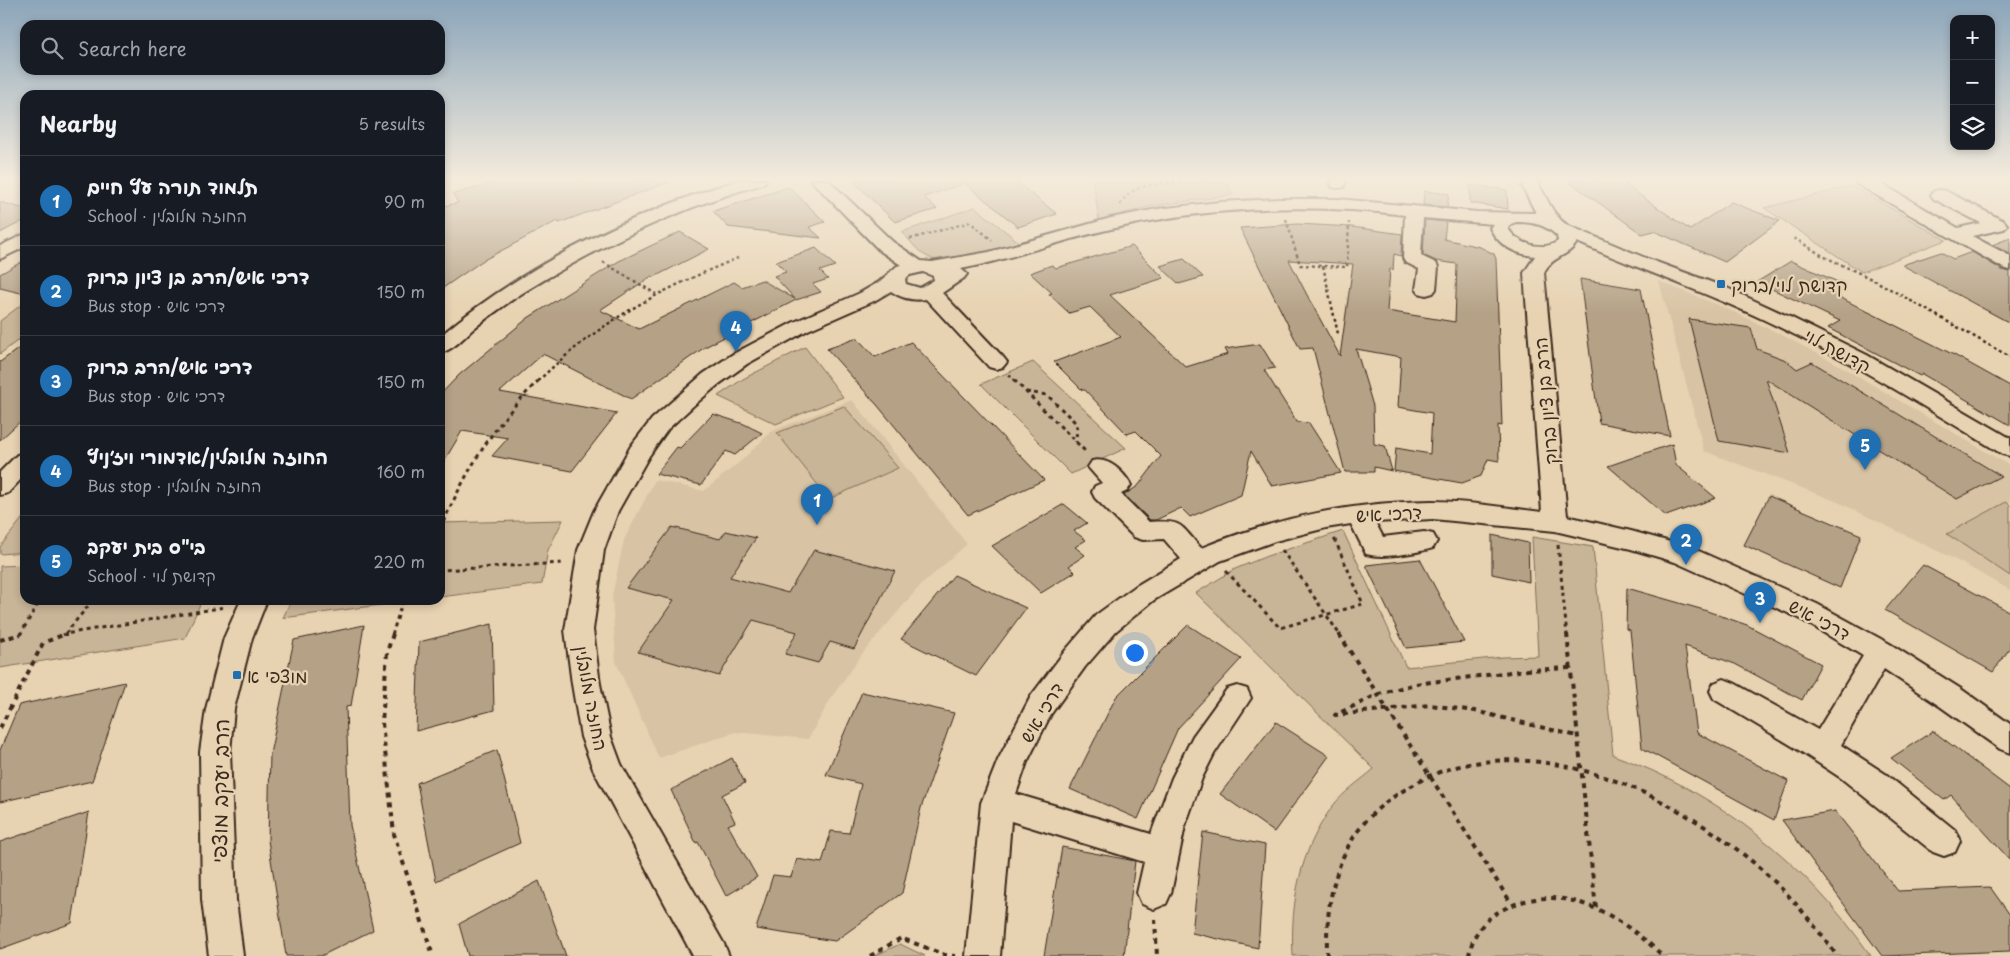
<!DOCTYPE html>
<html lang="en">
<head>
<meta charset="utf-8">
<style>
  :root { --surface:#171b24; --page:#242831; --text:#f1f3f6; --muted:#9ea1a6; --line:#363941; --accent:#1f6fb2 }
  body { margin:0; font-family:"Playpen Sans","Playpen Sans Hebrew",sans-serif; background:var(--page); color:var(--text) }
  .controls { position:absolute; right:15px; top:15px; display:grid; overflow:hidden; border-radius:10px; box-shadow:0 2px 8px #0003 }
  .controls button { width:45px; height:45px; display:grid; place-items:center; padding:0; border:0; border-bottom:1px solid var(--line); background:var(--surface); color:var(--text); font:25px sans-serif }
  .you { position:absolute; left:1134px; top:652px; width:18px; height:18px; margin:-12px; border:4px solid #fff; border-radius:50%; background:#1a73e8; box-shadow:0 0 0 8px #1a73e833 }
  .badge { display:grid; place-items:center; width:32px; height:32px; border-radius:50%; background:var(--accent); color:#fff; font-size:16px; font-weight:700 }
  .pin { position:absolute; translate:-50% -41px; filter:drop-shadow(0 1px 2px #0008) }
  .pin::after { content:''; position:absolute; top:26px; width:18px; height:15px; background:inherit; clip-path:polygon(0 0,100% 0,50% 100%) }
  .list { margin:0; padding:0; list-style:none }
  h2 { display:flex; justify-content:space-between; align-items:center; height:65px; margin:0; padding:0 20px; font-size:21px }
  h2 small { font-size:16px; font-weight:400; color:var(--muted) }
  .list li { display:grid; grid-template-columns:32px 1fr auto; gap:15px; align-items:center; box-sizing:border-box; height:90px; padding:0 20px; border-top:1px solid var(--line) }
  .list b { display:block; font-size:19px; white-space:nowrap }
  .list p { margin:0; font-size:16px; white-space:nowrap; color:var(--muted) }
  .list em { font-size:16px; font-style:normal; color:var(--muted) }
  .icon { flex:none; width:28px; height:28px; fill:none; stroke:currentColor; stroke-width:2; stroke-linecap:round; stroke-linejoin:round }
  .map { position:relative; flex:none; width:2010px; height:956px; overflow:hidden }
  .search { position:absolute; background:var(--surface); box-shadow:0 2px 8px #0003; left:20px; top:20px; width:425px; height:55px; display:flex; align-items:center; gap:12px; box-sizing:border-box; padding:0 18px; border-radius:15px; color:var(--muted); font-size:19px }
  .panel { position:absolute; background:var(--surface); box-shadow:0 2px 8px #0003; left:20px; top:90px; width:425px; height:515px; border-radius:15px }
  .map>svg:first-child { display:block }
  .built { fill:#d8c3a4 }
  .green { fill:#c8b497; stroke:#826f5a }
  .building { fill:#b4a186; stroke:#3b2a1e; fill-rule:evenodd }
  .lines { fill:none; stroke-linecap:round; stroke-linejoin:round }
  .minor-casing { stroke:#3b2a1e; stroke-width:4 }
  .path-far2 { stroke:#3b2a1e; stroke-width:2.5; stroke-dasharray:3 3; stroke-linecap:butt }
  .path-far1 { stroke:#3b2a1e; stroke-width:3; stroke-dasharray:4 4; stroke-linecap:butt }
  .path { stroke:#3b2a1e; stroke-width:4; stroke-dasharray:5 5; stroke-linecap:butt }
  .minor { fill:#e7d2b1; fill-rule:evenodd }
  .poi-dot { fill:#1f6fb2; stroke:#e7d2b1; stroke-width:2 }
  .labels { text-anchor:middle; dominant-baseline:central; stroke-width:4.5; stroke-linejoin:round; paint-order:stroke }
  .poi-label { font-size:18px; fill:#3b2a1e; stroke:#e7d2b1; text-anchor:start }
  .street-label { font-size:18px; fill:#3b2a1e; stroke:#e7d2b1 }
  .near-street-label { font-size:21px; fill:#3b2a1e; stroke:#e7d2b1 }
</style>
</head>
<body>
<div class="map">
<svg width="2010" height="956" viewBox="0 0 2010 956">
  <rect width="100%" height="100%" fill="#e7d2b1"/>
  <filter id="ink" filterUnits="userSpaceOnUse"><feTurbulence type="fractalNoise" baseFrequency=".02" numOctaves="2"/><feDisplacementMap in="SourceGraphic" scale="10" xChannelSelector="R" yChannelSelector="G"/><feConvolveMatrix kernelMatrix="1 2 1 2 8 2 1 2 1" color-interpolation-filters="sRGB"/></filter>
  <g filter="url(#ink)">
    <g class="built">
      <path d="M 1659,281 L 1723,307 L 1782,335 L 1839,365 L 2010,466 L 2010,590 L 1960,562 L 1836,501 L 1704,451 Z"/>
      <path d="M 852,400 L 967,544 L 918,588 L 862,654 L 831,698 L 808,739 L 735,732 L 659,758 L 616,662 L 612,596 L 624,540 L 655,480 L 704,491 L 742,460 L 772,431 Z"/>
    </g>
    <g class="green">
      <path d="M 1093,180 L 1226,180 L 1233,195 L 1152,206 L 1099,220 Z"/>
      <path d="M 1852,186 L 1946,240 L 1862,272 L 1764,208 Z"/>
      <path d="M 975,207 L 1020,243 C 995,252 952,271 926,256 C 917,251 909,239 902,232 Z"/>
      <path d="M 25,302 L 25,335 L 0,354 L 0,321 Z"/>
      <path d="M 805,347 L 843,397 L 776,424 L 718,396 L 743,379 Z"/>
      <path d="M 1033,362 L 1126,448 L 1071,474 L 981,384 Z"/>
      <path d="M 844,406 L 898,468 L 829,499 L 777,433 Z"/>
      <path d="M 2006,502 L 2010,505 L 2010,576 L 1947,534 Z"/>
      <path d="M 25,515 L 25,552 L 0,554 L 0,547 Z"/>
      <path d="M 563,520 L 548,550 L 542,584 L 440,597 L 440,523 Z"/>
      <path d="M 1343,531 L 1406,667 L 1503,657 L 1538,656 L 1532,537 L 1593,547 L 1613,755 C 1717,791 1808,865 1871,956 L 1293,956 C 1290,903 1300,851 1332,807 C 1343,792 1360,781 1374,769 L 1196,593 L 1235,569 L 1267,556 Z"/>
      <path d="M 25,565 L 25,600 L 202,600 L 185,638 L 0,668 L 0,566 Z"/>
      <path d="M 291,600 L 418,600 L 283,618 Z"/>
      <path d="M 900,944 L 925,956 L 874,956 Z"/>
    </g>
    <g class="building">
      <path d="M 508,180 L 668,180 L 669,182 L 559,223 L 557,221 L 482,261 L 440,290 L 440,207 L 458,203 L 453,194 Z"/>
      <path d="M 852,180 L 1014,180 L 1057,214 L 1018,227 L 965,183 L 924,197 L 937,209 L 895,222 Z"/>
      <path d="M 1567,180 L 1626,180 L 1627,186 L 1690,230 L 1731,202 L 1780,221 L 1725,262 L 1654,231 L 1642,234 Z"/>
      <path d="M 1470,185 L 1507,190 L 1508,209 L 1470,203 Z"/>
      <path d="M 789,187 L 825,222 L 809,227 L 821,238 L 728,227 L 713,211 Z"/>
      <path d="M 1424,191 L 1449,194 L 1447,207 L 1423,205 Z"/>
      <path d="M 0,202 L 25,209 L 25,220 L 0,233 Z"/>
      <path d="M 1425,220 L 1446,222 L 1444,239 L 1480,247 L 1494,254 L 1496,259 L 1502,426 L 1498,425 L 1499,461 L 1488,459 L 1481,476 L 1462,483 L 1394,471 L 1396,448 L 1430,454 L 1432,413 L 1398,407 L 1401,357 L 1356,349 L 1373,406 L 1374,444 L 1385,446 L 1392,471 L 1374,467 L 1374,472 L 1345,472 L 1313,348 L 1300,349 L 1240,228 L 1298,224 L 1352,227 L 1402,234 L 1401,256 L 1394,254 L 1393,270 L 1390,269 L 1387,311 L 1455,322 L 1457,264 L 1436,261 L 1423,255 ZM 1289,260 L 1353,264 L 1340,356 L 1307,295 Z"/>
      <path d="M 680,232 L 709,249 L 654,277 L 652,276 L 600,310 L 639,329 L 734,282 L 742,287 L 762,280 L 795,299 L 774,276 L 786,272 L 776,262 L 816,248 L 835,266 L 820,271 L 828,279 L 813,284 L 821,292 L 796,300 L 705,347 L 631,399 L 543,354 L 500,392 L 617,413 L 572,471 L 492,456 L 508,438 L 462,431 L 440,468 L 440,395 L 459,375 L 528,318 L 619,261 Z"/>
      <path d="M 2010,238 L 2010,254 L 1992,245 Z"/>
      <path d="M 1132,246 L 1164,278 L 1110,295 L 1186,367 L 1228,354 L 1225,349 L 1260,344 L 1275,368 L 1264,370 L 1297,422 L 1309,423 L 1341,473 L 1272,486 L 1251,451 L 1241,495 L 1190,517 L 1181,508 L 1156,520 L 1150,520 L 1124,495 L 1138,486 L 1161,456 L 1136,431 L 1127,434 L 1085,390 L 1082,390 L 1054,362 L 1121,337 L 1090,307 L 1069,313 L 1049,294 L 1052,293 L 1030,273 L 1052,265 L 1056,268 Z"/>
      <path d="M 1941,252 L 1953,259 L 1972,252 L 2002,270 L 2010,272 L 2010,323 L 1902,265 Z"/>
      <path d="M 1184,259 L 1203,277 L 1179,284 L 1160,266 Z"/>
      <path d="M 25,260 L 25,294 L 0,288 L 0,274 Z"/>
      <path d="M 1791,261 L 1840,283 L 1827,291 L 1956,356 L 2010,386 L 2010,425 L 1922,374 L 1920,376 L 1828,328 L 1840,321 L 1757,282 Z"/>
      <path d="M 1580,279 L 1641,289 L 1670,436 L 1599,423 Z"/>
      <path d="M 1689,319 L 1751,328 L 1757,349 L 1786,360 L 1797,369 L 1812,362 L 2001,476 L 1957,499 L 1766,379 L 1790,453 L 1719,441 Z"/>
      <path d="M 857,338 L 875,357 L 911,342 L 1044,480 L 968,515 L 878,406 L 827,349 Z"/>
      <path d="M 25,344 L 25,417 L 0,440 L 0,362 Z"/>
      <path d="M 713,414 L 744,424 L 762,433 L 735,455 L 726,451 L 701,485 L 656,474 L 677,447 L 680,448 Z"/>
      <path d="M 1672,444 L 1676,465 L 1716,498 L 1666,516 L 1608,466 Z"/>
      <path d="M 1769,496 L 1861,535 L 1840,588 L 1744,545 Z"/>
      <path d="M 1064,504 L 1087,523 L 1074,531 L 1086,540 L 1075,547 L 1085,555 L 1069,566 L 1075,572 L 1041,593 L 992,546 Z"/>
      <path d="M 672,527 L 720,539 L 726,531 L 756,538 L 730,577 L 788,593 L 814,550 L 895,571 L 854,649 L 830,642 L 818,663 L 785,654 L 797,632 L 753,620 L 719,676 L 638,652 L 674,600 L 626,588 Z"/>
      <path d="M 1492,535 L 1528,543 L 1529,582 L 1492,574 Z"/>
      <path d="M 1420,559 L 1464,642 L 1406,648 L 1366,565 Z"/>
      <path d="M 1923,565 L 2010,612 L 2010,648 L 1993,672 L 1885,610 Z"/>
      <path d="M 954,575 L 1026,608 L 976,676 L 901,639 Z"/>
      <path d="M 1627,588 L 1704,610 L 1747,625 L 1821,664 L 1802,700 L 1735,664 L 1685,646 L 1697,733 L 1788,781 L 1774,820 L 1642,748 L 1630,630 L 1626,629 Z"/>
      <path d="M 492,624 L 494,710 L 416,731 L 419,642 Z"/>
      <path d="M 364,625 L 351,706 L 346,707 L 350,825 L 373,930 L 321,956 L 286,956 L 268,840 L 270,754 L 294,640 Z"/>
      <path d="M 1188,625 L 1241,659 L 1178,728 L 1138,819 L 1070,789 L 1116,697 Z"/>
      <path d="M 125,682 L 92,781 L 0,802 L 0,750 L 19,705 Z"/>
      <path d="M 862,692 L 954,713 L 921,808 L 902,893 L 835,941 L 756,929 L 773,875 L 791,877 L 797,859 L 822,863 L 831,831 L 849,833 L 861,784 L 826,775 Z"/>
      <path d="M 1276,722 L 1329,756 L 1274,832 L 1220,794 Z"/>
      <path d="M 1933,731 L 2010,789 L 2010,860 L 1951,795 L 1944,800 L 1891,758 Z"/>
      <path d="M 497,750 L 520,843 L 436,881 L 417,783 Z"/>
      <path d="M 732,758 L 745,783 L 722,795 L 735,822 L 728,825 L 757,877 L 726,896 L 698,842 L 696,843 L 671,790 Z"/>
      <path d="M 1835,811 L 1898,891 L 1990,887 L 2010,915 L 2010,951 L 1882,956 L 1782,820 Z"/>
      <path d="M 89,812 L 72,923 L 0,949 L 0,842 Z"/>
      <path d="M 1203,832 L 1265,845 L 1258,948 L 1192,933 Z"/>
      <path d="M 1062,847 L 1135,861 L 1124,956 L 1044,956 Z"/>
      <path d="M 539,881 L 566,956 L 468,956 L 459,924 Z"/>
    </g>
    <g class="lines">
      <defs>
        <g id="minor">
          <path d="M 739,180 L 766,180 L 763,184 C 681,207 601,245 529,289 C 509,301 491,315 473,329 C 463,338 453,350 440,353 L 440,336 C 526,264 632,213 739,180 Z"/>
          <path d="M 811,180 L 828,180 L 893,242 L 921,261 L 932,262 L 989,252 L 1111,218 L 1157,209 L 1219,202 L 1279,199 L 1338,199 L 1477,212 L 1536,213 L 1522,186 L 1525,182 L 1531,181 L 1537,182 C 1548,198 1551,214 1567,225 L 1648,259 L 1727,288 L 1792,318 L 1867,355 L 2010,438 L 2010,456 L 2002,454 C 1928,409 1855,363 1777,326 C 1712,294 1643,271 1577,242 C 1570,256 1550,257 1544,273 L 1567,516 L 1631,531 L 1692,548 L 1817,604 L 1890,644 L 1961,689 L 2010,724 L 2010,753 L 2000,749 L 1941,707 L 1884,669 L 1841,745 L 1887,775 L 1955,830 L 1960,841 L 1955,852 L 1944,856 L 1933,852 L 1841,778 L 1794,747 L 1714,699 L 1710,691 L 1714,683 L 1724,679 L 1734,683 L 1818,730 L 1863,656 L 1799,618 L 1675,562 L 1631,549 L 1555,531 L 1433,519 L 1375,522 L 1383,537 L 1424,532 L 1433,534 L 1437,541 L 1433,548 C 1416,553 1383,559 1366,554 L 1351,524 L 1326,528 L 1275,541 L 1220,561 L 1154,600 L 1116,631 L 1085,667 L 1051,714 L 1027,762 L 1016,794 L 1151,834 L 1172,778 L 1193,736 L 1227,689 L 1237,686 L 1247,689 L 1251,698 L 1214,754 L 1202,778 L 1185,826 L 1171,893 L 1166,904 L 1154,909 L 1142,904 L 1137,893 L 1144,862 L 1011,821 L 1000,956 L 966,956 L 981,803 L 998,760 L 1031,696 L 1065,651 L 1096,615 L 1136,586 L 1181,559 L 1164,539 L 1143,540 L 1134,537 L 1095,498 L 1092,492 L 1095,486 L 1102,483 L 1088,467 L 1092,461 C 1108,457 1123,471 1131,485 L 1127,491 L 1121,494 L 1149,522 C 1183,520 1179,524 1201,548 C 1275,518 1352,502 1432,501 C 1468,501 1506,508 1542,512 L 1524,273 L 1535,256 C 1515,254 1499,246 1490,228 L 1493,224 L 1423,218 L 1421,256 L 1436,263 L 1438,267 L 1436,289 L 1433,293 L 1426,295 L 1419,293 L 1416,289 L 1419,269 L 1405,262 L 1403,258 L 1405,215 C 1308,203 1206,207 1111,229 C 1060,240 1012,259 961,269 L 967,274 L 964,278 L 942,293 L 1003,357 L 1007,362 L 1003,367 L 996,369 L 989,367 L 926,299 C 914,301 901,298 891,291 L 874,301 L 808,330 L 747,364 L 719,384 L 693,406 L 668,429 L 649,456 L 618,511 L 604,550 L 593,630 L 600,684 L 611,737 L 621,764 L 724,944 L 729,956 L 693,956 L 593,769 L 581,737 L 572,684 L 565,630 L 578,550 L 594,511 L 631,446 L 652,419 L 703,374 L 733,354 L 794,322 L 860,293 L 879,282 L 897,266 L 901,265 L 879,250 ZM 1516,222 C 1532,222 1545,224 1557,236 L 1558,241 C 1544,252 1516,244 1508,228 L 1511,224 ZM 923,272 L 933,276 L 934,280 L 920,288 L 906,284 L 905,279 L 910,275 Z"/>
          <path d="M 1330,180 L 1346,180 L 1344,187 L 1338,188 L 1332,187 Z"/>
          <path d="M 1854,180 L 1875,180 L 1958,228 L 1981,223 L 1934,199 L 1931,195 L 1934,191 L 1940,190 L 1946,191 L 2004,221 L 2007,225 L 2004,229 L 1972,236 L 2010,256 L 2010,270 L 2003,268 L 1857,184 Z"/>
          <path d="M 25,234 L 25,247 L 0,259 L 0,246 Z"/>
          <path d="M 25,453 L 25,475 L 8,493 L 0,495 L 0,472 L 17,455 Z"/>
          <path d="M 241,600 L 267,600 L 252,638 L 234,709 L 230,752 L 236,900 L 243,956 L 209,956 L 202,900 L 200,752 L 206,709 L 224,638 Z"/>
        </g>
      </defs>
      <use href="#minor" class="minor-casing"/>
      <g class="path-far2">
        <path d="M 1120,205 C 1136,175 1177,187 1205,180"/>
        <path d="M 1286,219 L 1300,265 L 1347,267 L 1349,222"/>
        <path d="M 1794,238 L 1823,256 L 1876,281 L 2010,357"/>
        <path d="M 910,239 L 970,222 L 992,240"/>
        <path d="M 603,262 L 656,294"/>
        <path d="M 1323,266 L 1338,334"/>
        <path d="M 1009,375 L 1015,381"/>
        <path d="M 538,381 C 601,320 658,291 738,258"/>
      </g>
      <g class="path-far1">
        <path d="M 1014,380 L 1086,452"/>
        <path d="M 1026,392 L 1047,395 L 1077,424 L 1076,442"/>
        <path d="M 440,529 C 467,470 492,426 539,380"/>
        <path d="M 1558,545 L 1567,635"/>
        <path d="M 1282,550 L 1340,635"/>
        <path d="M 1226,571 L 1280,628 L 1363,604 L 1334,538"/>
        <path d="M 440,573 L 441,570 L 564,563"/>
        <path d="M 93,600 L 65,634 L 225,607"/>
        <path d="M 20,635 L 40,600"/>
        <path d="M 63,635 L 65,634"/>
        <path d="M 392,635 L 403,600"/>
      </g>
      <g class="path">
        <path d="M 65,634 L 67,634"/>
        <path d="M 393,634 L 387,652 L 382,723 L 394,834 L 433,956"/>
        <path d="M 1339,634 L 1511,903"/>
        <path d="M 1567,634 L 1596,908"/>
        <path d="M 0,640 L 21,634"/>
        <path d="M 1570,668 L 1527,670 L 1415,684 L 1379,694 L 1335,715 L 1430,705 L 1475,711 L 1577,736"/>
        <path d="M 0,728 L 43,643 L 65,634"/>
        <path d="M 1155,919 L 1157,956"/>
        <path d="M 870,956 L 901,938 L 945,955 L 955,956"/>
        <path d="M 1327,956 C 1325,885 1343,822 1410,787 C 1418,782 1427,776 1437,773 C 1545,733 1671,794 1754,863 C 1786,890 1813,922 1837,956"/>
        <path d="M 1469,956 C 1472,934 1485,918 1504,909 C 1564,879 1620,916 1663,956"/>
      </g>
      <use href="#minor" class="minor"/>
    </g>
  </g>
  <linearGradient id="sky" x2="0" y2="1"><stop stop-color="#8ba5ba"/><stop offset="0.57" stop-color="#f4ebdc"/><stop offset="1" stop-color="#f4ebdc" stop-opacity="0"/></linearGradient>
  <rect width="2010" height="314" fill="url(#sky)"/>
  <g class="poi-dot">
    <rect x="1716" y="279" width="10" height="10" rx="2.5"/>
    <rect x="232" y="670" width="10" height="10" rx="2.5"/>
  </g>
  <g class="labels">
    <g class="poi-label">
      <text x="1731" y="284">קדושת לוי/ברוק</text>
      <text x="247" y="675">מוצפי א</text>
    </g>
    <g class="street-label">
      <text transform="translate(1838 350) rotate(28)">קדושת לוי</text>
      <text transform="translate(1545 401) rotate(-95)">הרב בן ציון ברוק</text>
      <text transform="translate(1389 513) rotate(-3)">דרכי איש</text>
      <text transform="translate(1820 619) rotate(28)">דרכי איש</text>
      <text transform="translate(592 698) rotate(79)">החוזה מלובלין</text>
      <text transform="translate(1041 712) rotate(-59)">דרכי איש</text>
    </g>
    <g class="near-street-label">
      <text transform="translate(219 791) rotate(-89)">הרב יעקב מוצפי</text>
    </g>
  </g>
</svg>
<div class="controls">
<button>+</button>
<button>−</button>
<button><svg class="icon" aria-label="layers" viewBox="0 0 24 24"><path d="M12 4l9 5-9 5-9-5zM3 14l9 5 9-5"/></svg></button>
</div>
<div class="you"></div>
<div class="pin badge" style="left:817px;top:525px">1</div>
<div class="pin badge" style="left:1686px;top:565px">2</div>
<div class="pin badge" style="left:1760px;top:623px">3</div>
<div class="pin badge" style="left:736px;top:352px">4</div>
<div class="pin badge" style="left:1865px;top:470px">5</div>
<div class="search"><svg class="icon" aria-label="search" viewBox="0 0 24 24"><circle cx="10" cy="10" r="6"/><path d="M15 15l6 6"/></svg>Search here</div>
<section class="panel">
<h2>Nearby<small>5 results</small></h2>
<ul class="list">
<li><span class="badge">1</span><div><b>תלמוד תורה עץ חיים</b><p>School · החוזה מלובלין</p></div><em>90 m</em></li>
<li><span class="badge">2</span><div><b>דרכי איש/הרב בן ציון ברוק</b><p>Bus stop · דרכי איש</p></div><em>150 m</em></li>
<li><span class="badge">3</span><div><b>דרכי איש/הרב ברוק</b><p>Bus stop · דרכי איש</p></div><em>150 m</em></li>
<li><span class="badge">4</span><div><b>החוזה מלובלין/אדמורי ויז׳ניץ</b><p>Bus stop · החוזה מלובלין</p></div><em>160 m</em></li>
<li><span class="badge">5</span><div><b>בי&quot;ס בית יעקב</b><p>School · קדושת לוי</p></div><em>220 m</em></li>
</ul>
</section>
</div>
</body>
</html>
